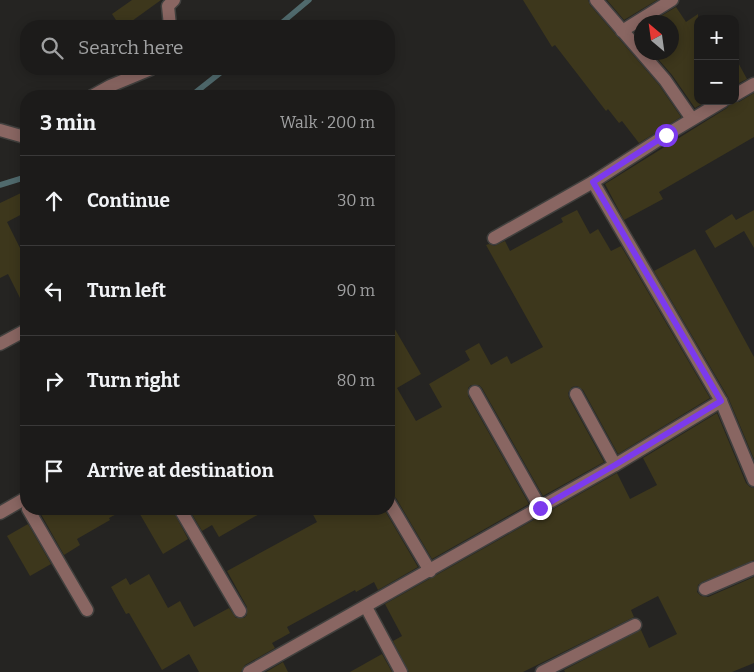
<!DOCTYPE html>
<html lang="en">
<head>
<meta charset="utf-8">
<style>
  :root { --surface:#1c1b1a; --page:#292827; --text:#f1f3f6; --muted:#a0a1a2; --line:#3a3939 }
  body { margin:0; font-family:Bitter,serif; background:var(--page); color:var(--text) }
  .controls { position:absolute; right:15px; top:15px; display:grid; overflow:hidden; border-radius:10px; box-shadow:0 2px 12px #0003 }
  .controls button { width:45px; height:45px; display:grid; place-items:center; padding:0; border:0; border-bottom:1px solid var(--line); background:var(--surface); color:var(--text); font:25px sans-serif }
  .compass { position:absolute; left:634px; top:15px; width:45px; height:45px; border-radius:50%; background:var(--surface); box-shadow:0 2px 12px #0003; rotate:331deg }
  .stop { position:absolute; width:15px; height:15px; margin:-11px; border:4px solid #7c3aed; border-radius:50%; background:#fff }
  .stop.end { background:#7c3aed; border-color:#fff; box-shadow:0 1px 5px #0008 }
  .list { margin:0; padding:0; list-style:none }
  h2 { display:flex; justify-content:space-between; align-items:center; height:65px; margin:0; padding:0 20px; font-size:21px }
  h2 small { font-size:16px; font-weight:400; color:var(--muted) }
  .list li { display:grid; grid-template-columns:32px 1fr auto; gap:15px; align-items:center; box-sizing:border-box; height:90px; padding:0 20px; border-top:1px solid var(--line) }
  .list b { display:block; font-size:19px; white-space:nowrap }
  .list em { font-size:16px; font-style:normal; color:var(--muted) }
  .icon { flex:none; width:28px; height:28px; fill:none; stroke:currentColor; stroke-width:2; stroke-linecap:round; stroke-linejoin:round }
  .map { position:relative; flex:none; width:754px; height:672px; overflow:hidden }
  .search { position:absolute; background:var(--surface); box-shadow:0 2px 12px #0003; left:20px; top:20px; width:375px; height:55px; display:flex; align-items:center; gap:12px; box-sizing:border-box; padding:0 18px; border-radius:20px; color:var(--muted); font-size:19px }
  .panel { position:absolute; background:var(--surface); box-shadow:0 2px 12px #0003; left:20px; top:90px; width:375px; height:425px; border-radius:20px }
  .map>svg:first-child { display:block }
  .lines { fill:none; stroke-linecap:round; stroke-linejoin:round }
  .stream { stroke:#506a6d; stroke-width:5.5 }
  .building { fill:#3d371c }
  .minor-casing { stroke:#41403e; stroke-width:15 }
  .minor { stroke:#896662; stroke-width:12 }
  .route { stroke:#7c3aed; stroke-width:6 }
</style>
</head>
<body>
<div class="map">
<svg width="754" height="672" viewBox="0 0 754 672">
  <rect width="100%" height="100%" fill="#252422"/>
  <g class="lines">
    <g class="stream">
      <path d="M 278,26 L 309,0"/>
      <path d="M 191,96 L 225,69"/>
      <path d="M 0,185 L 26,177"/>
    </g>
  </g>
  <g class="building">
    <path d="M 132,0 L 161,0 L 125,26 L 120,26 L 112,14 Z"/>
    <path d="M 523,0 L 588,0 L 590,5 L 659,85 L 681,117 L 639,143 L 622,121 L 619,123 L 608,109 L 606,111 L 555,45 L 552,47 Z"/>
    <path d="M 607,0 L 657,0 L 624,20 Z"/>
    <path d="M 676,7 L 686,22 L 698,14 L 698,101 L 707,101 L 695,108 L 672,75 L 652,52 L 672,52 L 672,22 L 651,22 Z"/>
    <path d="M 735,57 L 747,79 L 735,85 Z"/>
    <path d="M 754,93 L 754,137 L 659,192 L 663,199 L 624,220 L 605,184 L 727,108 L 731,102 L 739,102 Z"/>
    <path d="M 21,193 L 26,203 L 26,212 L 7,222 L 26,260 L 26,310 L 8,274 L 0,278 L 0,203 Z"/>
    <path d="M 577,210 L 590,234 L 598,229 L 611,251 L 621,246 L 710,398 L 618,454 L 583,390 L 577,386 L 572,387 L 568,393 L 569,398 L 604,462 L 543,496 L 482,388 L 479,385 L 471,385 L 468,388 L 468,396 L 529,504 L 432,559 L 396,498 L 389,494 L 389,319 L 421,374 L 397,388 L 416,421 L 442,407 L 429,384 L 470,360 L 465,351 L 479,343 L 491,365 L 507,356 L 511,364 L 543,347 L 486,245 L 489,244 L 494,246 L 505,241 L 510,251 L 563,222 L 561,218 Z"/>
    <path d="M 754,210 L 754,248 L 744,231 L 715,248 L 705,231 L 732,214 L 736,220 Z"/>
    <path d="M 695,249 L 754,357 L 754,459 L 728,397 L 654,271 Z"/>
    <path d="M 717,413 L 746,483 L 750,487 L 754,488 L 754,560 L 702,582 L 698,585 L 697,592 L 701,596 L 708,597 L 754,577 L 754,663 L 732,672 L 565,672 L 564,670 L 641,630 L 649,648 L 677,634 L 658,596 L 631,610 L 634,617 L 523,672 L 409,672 L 393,641 L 402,636 L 385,604 L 617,473 L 630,499 L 657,485 L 643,458 Z"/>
    <path d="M 38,509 L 126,509 L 109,518 L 110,520 L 77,539 L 80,545 L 64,555 Z"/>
    <path d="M 137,509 L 172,509 L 188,539 L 163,554 Z"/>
    <path d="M 189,509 L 268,509 L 219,537 L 212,525 L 202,531 Z"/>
    <path d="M 310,509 L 384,509 L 418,567 L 378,590 L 374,582 L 356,592 L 355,590 L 287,627 L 290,633 L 272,643 L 275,648 L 245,665 L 241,672 L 199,672 L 189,654 L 162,670 L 129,613 L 126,614 L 111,587 L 126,578 L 130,585 L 149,574 L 168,608 L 180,601 L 194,627 L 229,608 L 236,618 L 244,618 L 247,615 L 247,607 L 227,571 L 317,522 Z"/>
    <path d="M 28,524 L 51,564 L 30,576 L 7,536 Z"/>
    <path d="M 382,654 L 392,672 L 350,672 Z"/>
    <path d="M 283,662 L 288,672 L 266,672 Z"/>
  </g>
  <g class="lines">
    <defs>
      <g id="minor">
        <path d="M 596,0 L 665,80 L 692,119"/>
        <path d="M 170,26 L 168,6 L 174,0"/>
        <path d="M 622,31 L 672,0"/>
        <path d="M 735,95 L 754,84"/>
        <path d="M 92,96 L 110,86 L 151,69"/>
        <path d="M 0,130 L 21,136 L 26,134"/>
        <path d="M 593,182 L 721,401 L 754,480"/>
        <path d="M 494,238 L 593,182 L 666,135 L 723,101"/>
        <path d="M 0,344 L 26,330"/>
        <path d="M 475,392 L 540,507"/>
        <path d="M 576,394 L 615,465"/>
        <path d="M 389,502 L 430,571"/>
        <path d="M 28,509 L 87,610"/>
        <path d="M 180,509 L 240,611"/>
        <path d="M 0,513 L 26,498"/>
        <path d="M 705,589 L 754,568"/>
        <path d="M 366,607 L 401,672"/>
        <path d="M 249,672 L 615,465 L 721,401"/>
        <path d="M 542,672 L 635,625"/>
      </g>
    </defs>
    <use href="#minor" class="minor-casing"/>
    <use href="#minor" class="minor"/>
  </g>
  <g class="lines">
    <path class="route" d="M 540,508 L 615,465 L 721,401 L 593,182 L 666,135"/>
  </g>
</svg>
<div class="controls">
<button>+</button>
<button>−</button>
</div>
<svg class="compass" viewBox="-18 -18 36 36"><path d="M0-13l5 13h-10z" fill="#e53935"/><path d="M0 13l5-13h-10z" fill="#a0a1a2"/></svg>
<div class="stop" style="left:666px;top:135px"></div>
<div class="stop end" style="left:540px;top:508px"></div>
<div class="search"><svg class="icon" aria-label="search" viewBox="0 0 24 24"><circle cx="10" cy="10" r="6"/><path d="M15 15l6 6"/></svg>Search here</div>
<section class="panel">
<h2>3 min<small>Walk · 200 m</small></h2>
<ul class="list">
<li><svg class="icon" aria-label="ahead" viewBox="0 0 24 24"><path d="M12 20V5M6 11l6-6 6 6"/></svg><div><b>Continue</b></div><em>30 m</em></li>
<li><svg class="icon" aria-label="left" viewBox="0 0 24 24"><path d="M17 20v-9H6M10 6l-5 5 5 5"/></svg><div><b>Turn left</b></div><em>90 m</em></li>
<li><svg class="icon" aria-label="right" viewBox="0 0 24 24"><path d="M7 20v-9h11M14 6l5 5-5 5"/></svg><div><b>Turn right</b></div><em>80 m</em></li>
<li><svg class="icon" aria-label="arrive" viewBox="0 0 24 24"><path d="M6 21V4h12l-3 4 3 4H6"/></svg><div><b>Arrive at destination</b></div></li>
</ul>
</section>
</div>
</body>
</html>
